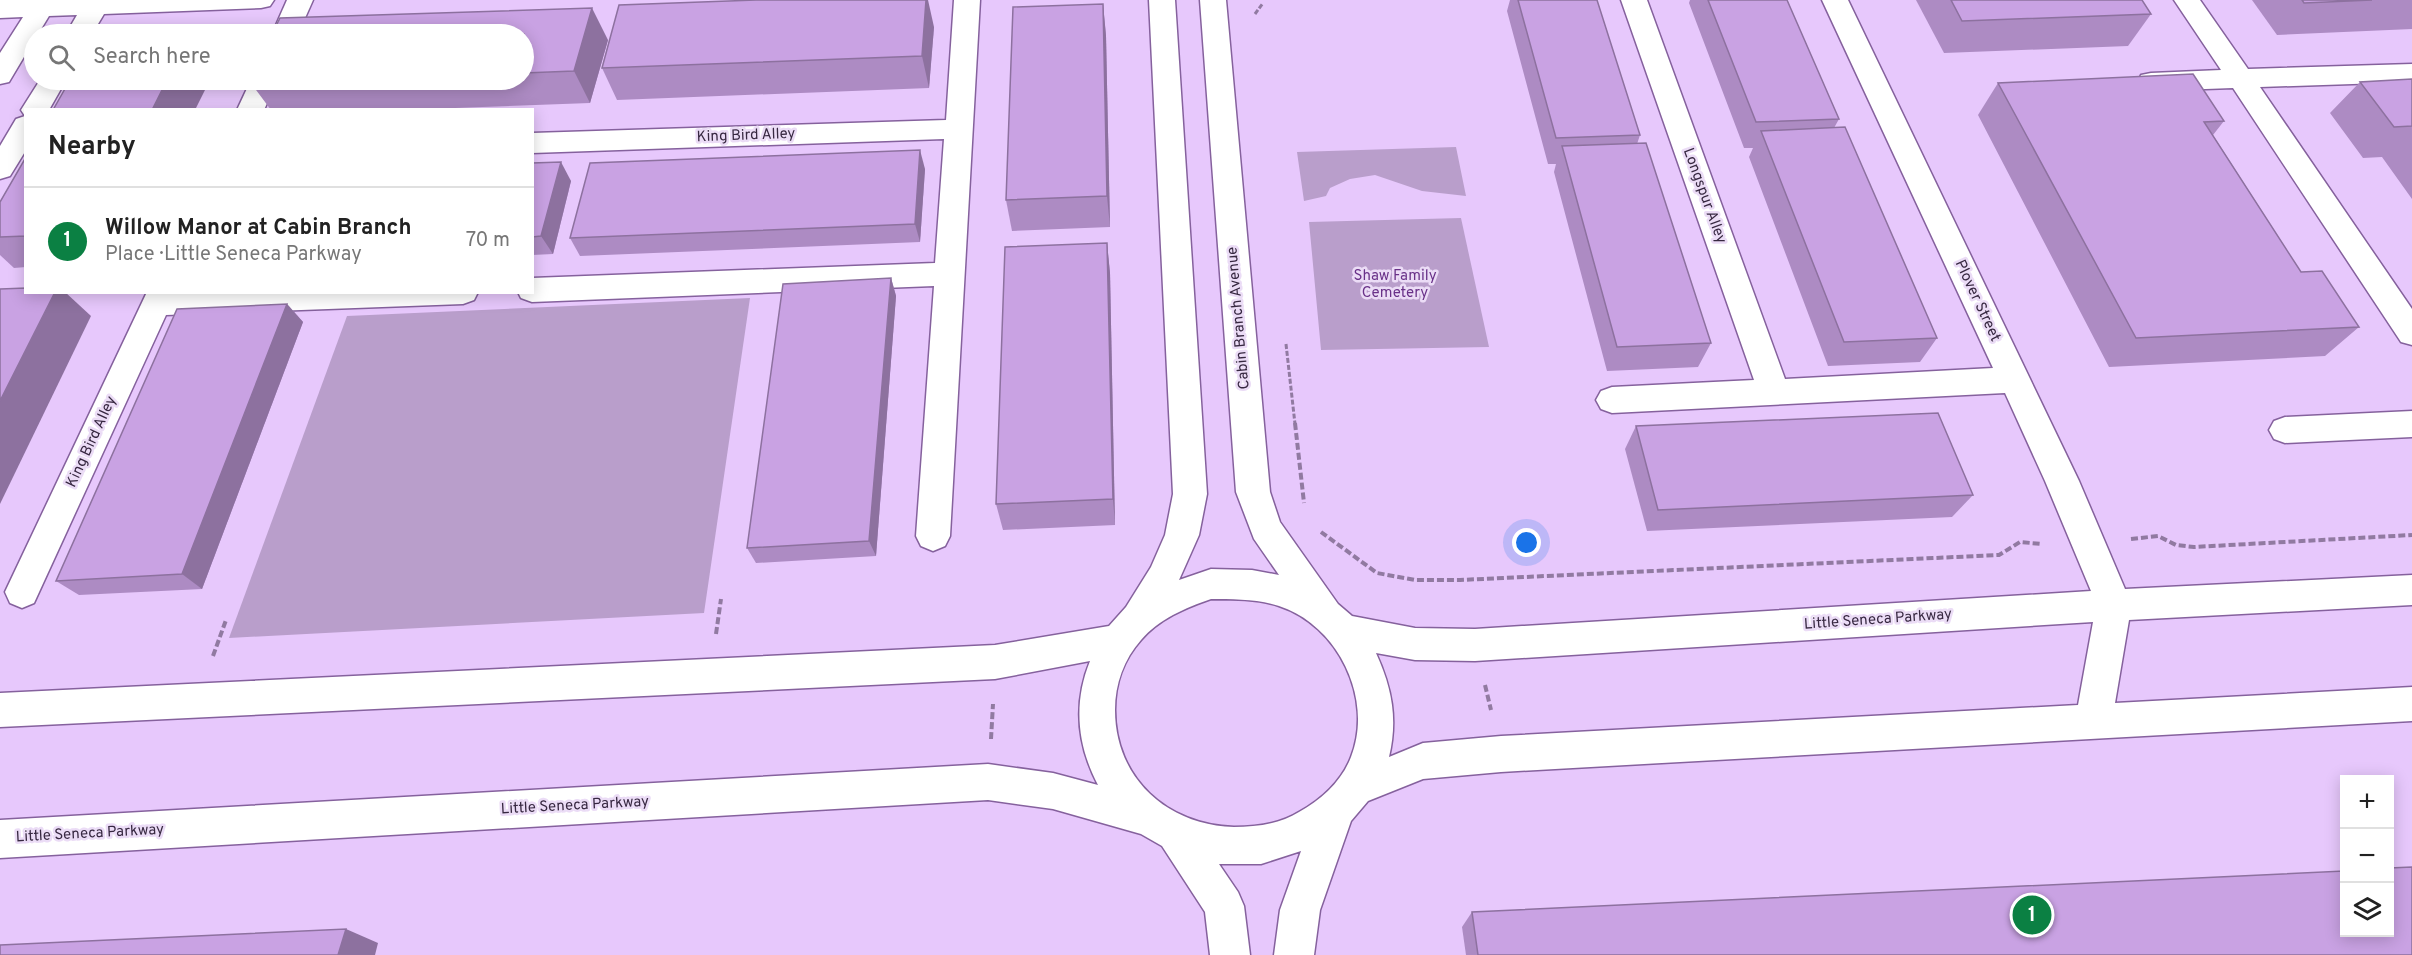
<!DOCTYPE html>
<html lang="en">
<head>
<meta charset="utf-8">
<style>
  :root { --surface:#fff; --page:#f2f2f2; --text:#222; --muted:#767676; --line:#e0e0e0; --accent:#0b8043 }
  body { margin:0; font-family:Overpass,sans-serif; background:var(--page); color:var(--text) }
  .controls { position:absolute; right:18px; bottom:18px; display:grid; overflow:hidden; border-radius:0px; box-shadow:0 3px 15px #0003 }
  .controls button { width:54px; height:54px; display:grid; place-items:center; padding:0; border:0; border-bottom:2px solid var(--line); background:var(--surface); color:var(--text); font:30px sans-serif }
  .you { position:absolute; left:1527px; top:543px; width:21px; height:21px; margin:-15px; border:4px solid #fff; border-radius:50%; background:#1a73e8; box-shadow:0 0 0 9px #1a73e833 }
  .badge { display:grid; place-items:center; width:39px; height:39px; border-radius:50%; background:var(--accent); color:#fff; font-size:20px; font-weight:700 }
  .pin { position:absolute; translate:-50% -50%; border:3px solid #fff; box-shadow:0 2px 6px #0006 }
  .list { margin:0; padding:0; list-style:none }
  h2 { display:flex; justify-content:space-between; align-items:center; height:78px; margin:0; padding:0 24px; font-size:26px }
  h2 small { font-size:20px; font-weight:400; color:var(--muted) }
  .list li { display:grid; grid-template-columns:39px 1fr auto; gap:18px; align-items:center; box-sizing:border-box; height:108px; padding:0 24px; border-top:2px solid var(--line) }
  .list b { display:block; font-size:22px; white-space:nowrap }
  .list p { margin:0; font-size:20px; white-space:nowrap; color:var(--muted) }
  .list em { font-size:20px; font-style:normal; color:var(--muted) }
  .icon { flex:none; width:33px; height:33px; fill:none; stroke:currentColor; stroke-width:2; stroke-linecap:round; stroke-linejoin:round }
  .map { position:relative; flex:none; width:2412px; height:955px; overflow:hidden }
  .search { position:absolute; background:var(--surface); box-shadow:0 3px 15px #0003; left:24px; top:24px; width:510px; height:66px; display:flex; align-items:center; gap:15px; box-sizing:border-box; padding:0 21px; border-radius:33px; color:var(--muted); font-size:22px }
  .panel { position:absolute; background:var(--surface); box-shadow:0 3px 15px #0003; left:24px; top:108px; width:510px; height:186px; border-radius:0px }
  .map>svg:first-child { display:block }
  .green { fill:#b99ecb }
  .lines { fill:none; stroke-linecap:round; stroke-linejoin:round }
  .minor-casing { stroke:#85619d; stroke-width:3 }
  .path-far1 { stroke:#917aa1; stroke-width:3; stroke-dasharray:5 2; stroke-linecap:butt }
  .path { stroke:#917aa1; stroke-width:4; stroke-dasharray:7 3; stroke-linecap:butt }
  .minor { fill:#fff; fill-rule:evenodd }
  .wall { fill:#ad8bc3 }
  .shaded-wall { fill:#8d719f }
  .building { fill:#c9a2e3; stroke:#8d719f; stroke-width:1.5 }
  .labels { text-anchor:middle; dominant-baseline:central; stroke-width:5; stroke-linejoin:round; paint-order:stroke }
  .street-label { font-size:15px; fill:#372841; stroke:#ebdcf6 }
  .park-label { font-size:15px; fill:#693188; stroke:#ebdcf6 }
</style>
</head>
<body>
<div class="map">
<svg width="2412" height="955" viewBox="0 0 2412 955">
  <rect width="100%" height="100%" fill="#e7c8fc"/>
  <g class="green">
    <path d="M 1456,147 L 1466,196 L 1422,191 L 1375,175 L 1350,179 L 1330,188 L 1326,196 L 1304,201 L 1297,152 Z"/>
    <path d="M 1461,218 L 1489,347 L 1321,350 L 1309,222 Z"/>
    <path d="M 750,298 L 704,613 L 229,638 L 347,316 Z"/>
  </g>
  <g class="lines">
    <defs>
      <g id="minor">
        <path d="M 0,0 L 274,0 L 270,6 L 261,8 L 104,14 L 92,34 L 66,34 L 77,15 L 49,16 L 38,34 L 34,34 L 34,40 L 9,82 L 0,84 L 0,53 L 23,17 L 0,18 Z"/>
        <path d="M 287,0 L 313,0 L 298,34 L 272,34 Z"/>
        <path d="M 954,0 L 980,0 L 950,536 L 945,546 L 933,551 L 921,546 L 916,536 L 934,286 L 532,302 L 521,298 L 518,292 L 532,292 L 532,278 L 935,263 L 944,139 L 532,153 L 532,133 L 946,120 Z"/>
        <path d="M 1149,0 L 1175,0 L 1207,494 L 1199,535 L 1179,580 L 1211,569 L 1252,570 L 1279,575 L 1254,539 L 1236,492 L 1200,0 L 1226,0 L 1270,492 L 1280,522 L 1338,604 L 1352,616 L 1415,628 L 1475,629 L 2091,591 L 2045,481 L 2005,393 L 1612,413 L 1601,409 L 1596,400 L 1601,391 L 1612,387 L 1754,380 L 1621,0 L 1647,0 L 1785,379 L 1993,368 L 1822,0 L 1848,0 L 2079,481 L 2125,589 L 2412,575 L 2412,605 L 2129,620 L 2115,703 L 2412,687 L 2412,721 L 1501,772 L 1423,779 L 1368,801 L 1351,821 L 1320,910 L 1314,955 L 1274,955 L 1280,910 L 1301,851 L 1261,864 L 1219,864 L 1238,892 L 1244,906 L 1250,955 L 1210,955 L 1205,912 L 1162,846 L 1141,834 L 1053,809 L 988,800 L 0,858 L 0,820 L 988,764 L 1053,773 L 1098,785 C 1077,745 1073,703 1090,661 L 995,679 L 0,727 L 0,693 L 995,645 L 1109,626 L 1126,607 L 1151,567 L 1165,535 L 1173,494 ZM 1211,599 C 1233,599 1257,599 1279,606 C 1338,625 1374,699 1351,757 C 1342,781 1321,800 1299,812 C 1280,824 1256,827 1234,827 C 1167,825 1115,778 1115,710 C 1115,684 1124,659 1141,640 C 1159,619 1185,608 1211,599 ZM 2093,622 L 2078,705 L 1501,736 L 1423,743 L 1389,757 C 1398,719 1392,688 1376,653 L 1415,660 L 1475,661 Z"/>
        <path d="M 2174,0 L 2200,0 L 2248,69 L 2412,64 L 2412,82 L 2260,87 L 2412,309 L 2412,345 L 2401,342 L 2233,88 L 2151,91 L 2141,89 L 2138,82 L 2141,75 L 2151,73 L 2221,70 Z"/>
        <path d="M 40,80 L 66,80 L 49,110 L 26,110 L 26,150 L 10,176 L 0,179 L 0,146 L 16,119 L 25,116 L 21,110 Z"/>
        <path d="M 251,80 L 277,80 L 264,110 L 237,110 Z"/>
        <path d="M 147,292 L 478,292 L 474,300 L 463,304 L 166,315 L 34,603 L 22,608 L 10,603 L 5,592 Z"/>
        <path d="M 2412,411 L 2412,437 L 2285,443 L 2274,439 L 2269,430 L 2274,421 L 2285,417 Z"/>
      </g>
    </defs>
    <use href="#minor" class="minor-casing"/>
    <g class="path-far1">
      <path d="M 1255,14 L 1263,3"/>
      <path d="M 1286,344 L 1295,424"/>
    </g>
    <g class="path">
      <path d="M 1295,423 L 1304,503"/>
      <path d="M 1321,532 L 1377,573 L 1415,580 L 1460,580 L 1999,555 L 2020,542 L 2042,544"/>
      <path d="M 2131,539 L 2158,536 L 2176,545 L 2194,547 L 2412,535"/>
      <path d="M 716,634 L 721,599"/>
      <path d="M 213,656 L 226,620"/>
      <path d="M 1485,685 L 1491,710"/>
      <path d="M 991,739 L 993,704"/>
    </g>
    <use href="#minor" class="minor"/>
  </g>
  <g class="wall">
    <path d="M 1510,0 L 1597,0 L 1640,135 L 1637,144 L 1711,343 L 1698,367 L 1607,371 L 1554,172 L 1556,164 L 1548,164 L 1507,11 Z"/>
    <path d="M 1690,0 L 1787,0 L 1839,119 L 1834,128 L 1937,338 L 1920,362 L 1828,366 L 1749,157 L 1753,148 L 1744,148 L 1689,3 Z"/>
    <path d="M 1916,0 L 2142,0 L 2151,14 L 2128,46 L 1944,53 Z"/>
    <path d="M 2252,0 L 2412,0 L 2412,29 L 2277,35 Z"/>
    <path d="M 1103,4 L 1106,36 L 1110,227 L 1012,231 L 1006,200 Z"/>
    <path d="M 934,27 L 929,88 L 617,100 L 602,68 Z"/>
    <path d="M 524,34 L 608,40 L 590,103 L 401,110 L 271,110 L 250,82 L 251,80 L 524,80 Z"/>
    <path d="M 2412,79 L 2412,199 L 2382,157 L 2363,158 L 2330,113 L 2360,82 Z"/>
    <path d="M 1998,83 L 2224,121 L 2213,135 L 2301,272 L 2359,327 L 2325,356 L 2109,367 L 1978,115 Z"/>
    <path d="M 26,157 L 26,267 L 14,268 L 0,255 L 0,202 Z"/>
    <path d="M 532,163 L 571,181 L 553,254 L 532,255 Z"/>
    <path d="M 925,169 L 920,242 L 580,256 L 570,238 Z"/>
    <path d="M 1107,243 L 1110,273 L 1115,525 L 1003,530 L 996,504 Z"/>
    <path d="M 891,278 L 896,296 L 876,556 L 756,563 L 747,548 Z"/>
    <path d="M 287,304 L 303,322 L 202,589 L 79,595 L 56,581 Z"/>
    <path d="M 1636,426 L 1973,495 L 1952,517 L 1647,531 L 1625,449 Z"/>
    <path d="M 1472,912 L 2412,955 L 1466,955 L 1462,927 Z"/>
  </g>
  <g class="shaded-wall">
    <path d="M 926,0 L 928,0 L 934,27 L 929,88 L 922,56 Z"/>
    <path d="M 1103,4 L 1106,36 L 1110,227 L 1107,196 Z"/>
    <path d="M 592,8 L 608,40 L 590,103 L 574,71 Z"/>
    <path d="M 167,80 L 210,80 L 195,110 L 152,110 Z"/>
    <path d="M 920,150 L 925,169 L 920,242 L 915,224 Z"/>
    <path d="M 561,162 L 571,181 L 553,254 L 541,236 Z"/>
    <path d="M 1107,243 L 1110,273 L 1115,525 L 1113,499 Z"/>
    <path d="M 891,278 L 896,296 L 876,556 L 869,541 Z"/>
    <path d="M 55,292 L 65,292 L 91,316 L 0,504 L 0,401 Z"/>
    <path d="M 287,304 L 303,322 L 202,589 L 182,574 Z"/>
    <path d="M 346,929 L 378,943 L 375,955 L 338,955 Z"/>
  </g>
  <g class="building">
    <path d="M 756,0 L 926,0 L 922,56 L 602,68 L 619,5 Z"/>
    <path d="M 1518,0 L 1597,0 L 1640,135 L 1556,138 Z"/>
    <path d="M 1708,0 L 1787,0 L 1839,119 L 1756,122 Z"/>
    <path d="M 1951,0 L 2142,0 L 2151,14 L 1962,21 Z"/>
    <path d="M 2302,0 L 2372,0 L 2304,3 Z"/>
    <path d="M 1103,4 L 1107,196 L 1006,200 L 1013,7 Z"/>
    <path d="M 592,8 L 574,71 L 524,73 L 524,34 L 272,34 L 280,18 Z"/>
    <path d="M 192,32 L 191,34 L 121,34 Z"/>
    <path d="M 2193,74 L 2224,121 L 2204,122 L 2301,272 L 2322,271 L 2359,327 L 2136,338 L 1998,83 Z"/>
    <path d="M 2412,79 L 2412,126 L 2394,127 L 2360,82 Z"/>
    <path d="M 70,80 L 167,80 L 152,110 L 53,110 Z"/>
    <path d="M 251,80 L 325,80 L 250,82 Z"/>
    <path d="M 1845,127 L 1937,338 L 1844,342 L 1761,131 Z"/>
    <path d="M 1646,143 L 1711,343 L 1617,347 L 1562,146 Z"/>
    <path d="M 920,150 L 915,224 L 570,238 L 590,163 Z"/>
    <path d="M 26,157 L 26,236 L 0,237 L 0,202 Z"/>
    <path d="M 561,162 L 541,236 L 532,237 L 532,163 Z"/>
    <path d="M 1107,243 L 1113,499 L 996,504 L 1005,247 Z"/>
    <path d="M 891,278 L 869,541 L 747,548 L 783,284 Z"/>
    <path d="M 26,288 L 26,292 L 55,292 L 0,401 L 0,289 Z"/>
    <path d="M 287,304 L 182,574 L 56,581 L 177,309 Z"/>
    <path d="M 1938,413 L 1973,495 L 1658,510 L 1636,426 Z"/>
    <path d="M 2412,867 L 2412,955 L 1478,955 L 1472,912 L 2344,871 L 2344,933 L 2390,933 L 2390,868 Z"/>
    <path d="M 346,929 L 338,955 L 0,955 L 0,945 Z"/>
  </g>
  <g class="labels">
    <g class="street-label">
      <text transform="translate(746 136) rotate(-2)">King Bird Alley</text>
      <text transform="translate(1704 196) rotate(70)">Longspur Alley</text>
      <text transform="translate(1977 301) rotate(65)">Plover Street</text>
      <text transform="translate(1239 318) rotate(-95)">Cabin Branch Avenue</text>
      <text transform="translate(92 442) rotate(-65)">King Bird Alley</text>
      <text transform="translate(1878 620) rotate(-4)">Little Seneca Parkway</text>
      <text transform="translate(575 806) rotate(-3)">Little Seneca Parkway</text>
      <text transform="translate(90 834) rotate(-3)">Little Seneca Parkway</text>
    </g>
    <g class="park-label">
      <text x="1395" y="276">Shaw Family<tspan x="1395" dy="17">Cemetery</tspan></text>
    </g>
  </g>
</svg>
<div class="controls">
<button>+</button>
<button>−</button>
<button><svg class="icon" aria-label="layers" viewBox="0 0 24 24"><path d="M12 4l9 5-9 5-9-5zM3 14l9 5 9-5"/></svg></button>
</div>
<div class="you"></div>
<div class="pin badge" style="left:2032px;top:915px">1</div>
<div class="search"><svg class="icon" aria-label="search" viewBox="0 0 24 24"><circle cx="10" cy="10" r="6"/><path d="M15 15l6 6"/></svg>Search here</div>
<section class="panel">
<h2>Nearby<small></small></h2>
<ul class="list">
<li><span class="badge">1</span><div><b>Willow Manor at Cabin Branch</b><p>Place · Little Seneca Parkway</p></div><em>70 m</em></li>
</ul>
</section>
</div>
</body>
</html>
